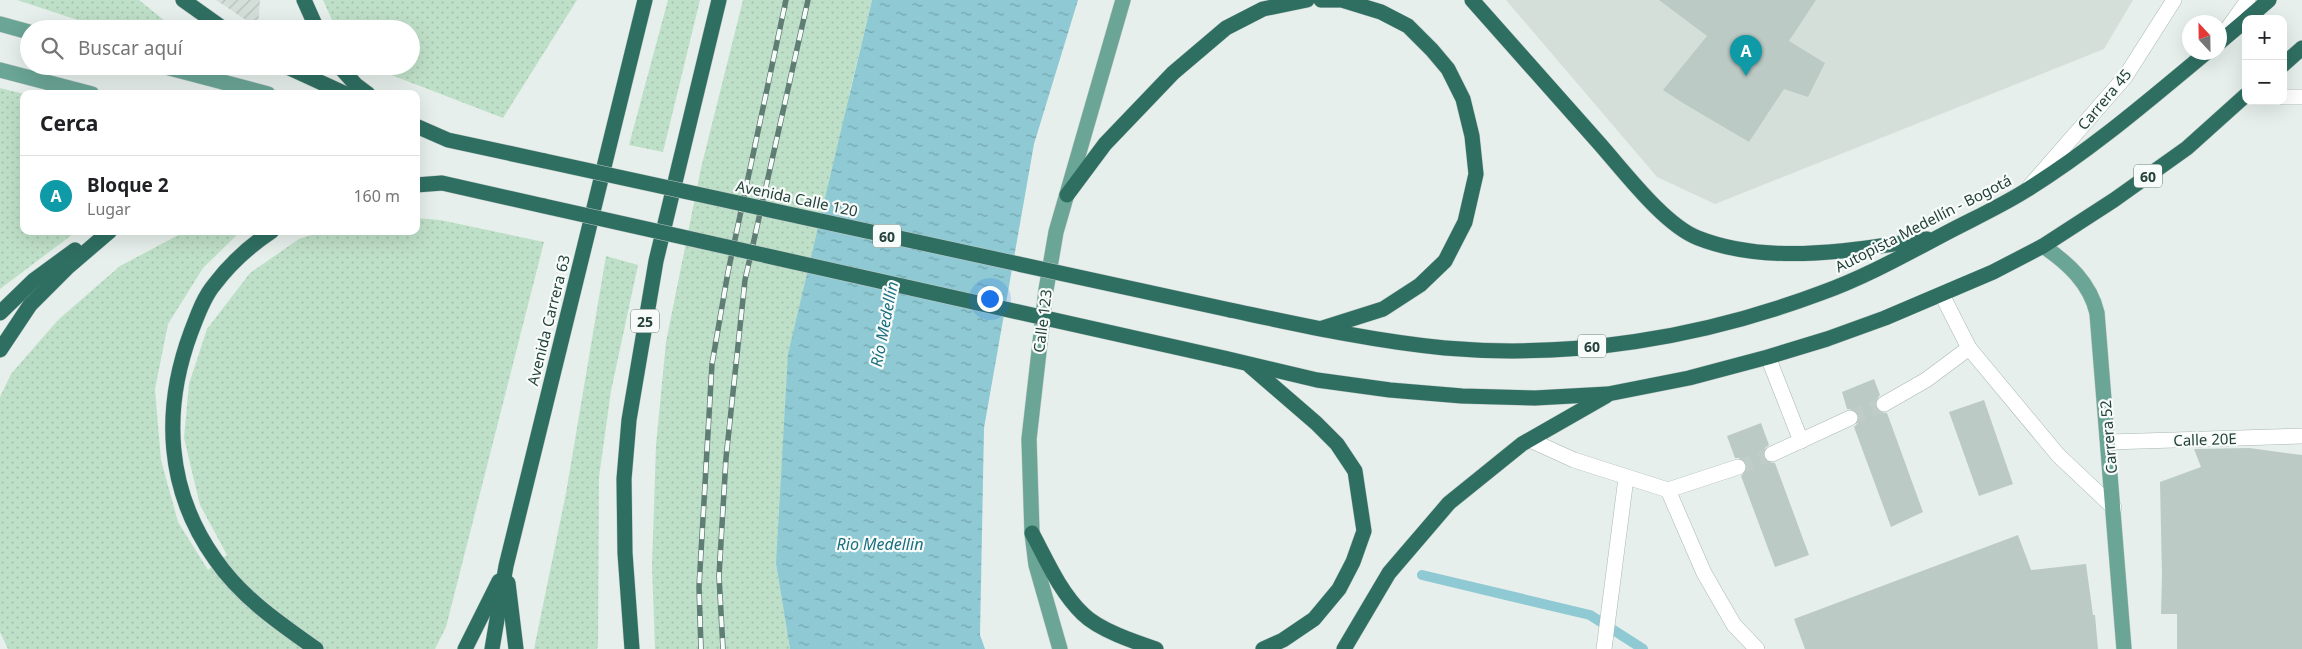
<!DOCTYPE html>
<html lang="es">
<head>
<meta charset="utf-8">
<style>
  :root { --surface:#fff; --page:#f6f6f6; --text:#202124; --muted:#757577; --line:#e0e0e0; --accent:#7f4e3f }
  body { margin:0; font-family:"Noto Sans",sans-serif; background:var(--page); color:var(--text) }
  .controls { position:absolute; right:15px; top:15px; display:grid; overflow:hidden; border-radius:10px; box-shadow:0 5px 20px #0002 }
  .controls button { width:45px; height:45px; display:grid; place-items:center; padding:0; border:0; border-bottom:1px solid var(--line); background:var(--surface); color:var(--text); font:25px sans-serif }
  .compass { position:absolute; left:2182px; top:15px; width:45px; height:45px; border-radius:50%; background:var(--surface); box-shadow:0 5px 20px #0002; rotate:338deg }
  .you { position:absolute; left:989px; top:298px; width:18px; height:18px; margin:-12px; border:4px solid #fff; border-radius:50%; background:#1a73e8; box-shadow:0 0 0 8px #1a73e833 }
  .badge { display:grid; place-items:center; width:32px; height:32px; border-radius:50%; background:var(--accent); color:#fff; font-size:16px; font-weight:700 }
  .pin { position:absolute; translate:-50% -41px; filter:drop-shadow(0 1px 2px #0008) }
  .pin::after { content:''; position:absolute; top:26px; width:18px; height:15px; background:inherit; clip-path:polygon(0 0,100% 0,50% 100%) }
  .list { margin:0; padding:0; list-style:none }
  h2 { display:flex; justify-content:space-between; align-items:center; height:65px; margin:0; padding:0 20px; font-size:21px }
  h2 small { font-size:16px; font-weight:400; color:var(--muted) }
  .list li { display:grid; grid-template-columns:32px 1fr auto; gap:15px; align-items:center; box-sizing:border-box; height:80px; padding:0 20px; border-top:1px solid var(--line) }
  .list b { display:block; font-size:19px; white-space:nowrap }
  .list p { margin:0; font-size:16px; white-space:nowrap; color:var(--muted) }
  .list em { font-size:16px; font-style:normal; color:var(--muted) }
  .icon { flex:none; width:28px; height:28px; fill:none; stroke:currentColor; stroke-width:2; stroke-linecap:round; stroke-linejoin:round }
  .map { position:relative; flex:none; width:2302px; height:649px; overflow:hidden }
  .search { position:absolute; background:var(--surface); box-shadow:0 5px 20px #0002; left:20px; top:20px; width:400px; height:55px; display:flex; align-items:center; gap:12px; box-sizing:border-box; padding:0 18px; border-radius:28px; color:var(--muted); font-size:19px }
  .panel { position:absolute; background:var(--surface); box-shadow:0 5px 20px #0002; left:20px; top:90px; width:400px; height:145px; border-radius:10px }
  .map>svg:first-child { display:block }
  .built { fill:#d4dfda }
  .industrial { fill:url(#industrial-furrows) }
  .grass { fill:url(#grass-dots) }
  .water { fill:url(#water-ripples) }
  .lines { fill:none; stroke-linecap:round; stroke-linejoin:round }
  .stream { stroke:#8ec9d4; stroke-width:10 }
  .building { fill:#bbcac4 }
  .minor-tunnel { stroke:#bfccc8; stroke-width:15; stroke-dasharray:15 8; stroke-linecap:butt }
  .minor-casing { stroke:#a8b8b2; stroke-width:16 }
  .major-casing { stroke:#c2cac8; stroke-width:16 }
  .highway-casing { stroke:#c2cac8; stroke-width:16 }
  .minor { stroke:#fff; stroke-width:15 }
  .major { stroke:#6aa596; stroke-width:15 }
  .highway { stroke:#2f6f62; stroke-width:15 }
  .rail-casing { stroke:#5f7d75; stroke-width:5.5 }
  .rail { stroke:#f7fbf9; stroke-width:4; stroke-dasharray:11; stroke-linecap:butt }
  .highway-bridge-casing { stroke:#c2cac8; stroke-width:16; stroke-linecap:butt }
  .highway-bridge { stroke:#2f6f62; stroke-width:15 }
  .labels { text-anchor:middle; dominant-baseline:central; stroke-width:4.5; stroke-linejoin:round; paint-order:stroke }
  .shield { fill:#f7fbf9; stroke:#637a73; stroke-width:1 }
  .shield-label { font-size:14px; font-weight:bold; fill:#24423a }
  .street-label { font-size:15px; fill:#24423a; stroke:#f7fbf9 }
  .water-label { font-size:16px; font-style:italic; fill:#1c6f80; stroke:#f7fbf9 }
</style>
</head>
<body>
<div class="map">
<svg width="2302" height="649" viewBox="0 0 2302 649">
  <defs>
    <pattern id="industrial-furrows" width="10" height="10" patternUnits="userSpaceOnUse" patternTransform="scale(1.25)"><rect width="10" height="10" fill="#d4dfda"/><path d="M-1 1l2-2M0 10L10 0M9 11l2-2" fill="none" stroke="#b6c1bc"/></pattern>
    <pattern id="grass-dots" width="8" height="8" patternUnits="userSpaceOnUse" patternTransform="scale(1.25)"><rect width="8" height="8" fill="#bfe0c8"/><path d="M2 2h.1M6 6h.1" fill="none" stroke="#a4c1ad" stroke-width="1.8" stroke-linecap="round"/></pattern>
    <pattern id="water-ripples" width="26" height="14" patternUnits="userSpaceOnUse" patternTransform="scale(1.25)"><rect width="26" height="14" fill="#8ec9d4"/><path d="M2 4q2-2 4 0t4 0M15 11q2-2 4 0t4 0" fill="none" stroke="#74a5ad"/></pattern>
  </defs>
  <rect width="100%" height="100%" fill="#e6efeb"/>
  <path class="built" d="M 1506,0 L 2133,0 L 2104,49 L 1715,204 L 1657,177 Z"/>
  <path class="industrial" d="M 216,0 L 260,0 L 258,28 Z"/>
  <g class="grass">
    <path d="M 17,0 L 139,0 L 175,29 L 105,29 Z"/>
    <path d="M 323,0 L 577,0 L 503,118 L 368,66 L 411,66 L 411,29 L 336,29 Z"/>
    <path d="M 668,0 L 700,0 L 663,152 L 629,145 Z"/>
    <path d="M 743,0 L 872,0 L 850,91 L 776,564 L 790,649 L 655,649 L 652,566 L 656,445 L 666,342 L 701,168 Z"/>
    <path d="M 0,88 L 24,94 L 24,231 L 77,231 L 0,289 Z"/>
    <path d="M 416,218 L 440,220 L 544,242 L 446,627 L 435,649 L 8,649 L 0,632 L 0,397 L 11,374 L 58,320 L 120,266 L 186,231 L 241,231 L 203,268 L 168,324 L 155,389 L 161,460 L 178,522 L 208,570 L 227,555 L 200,505 L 184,438 L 189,384 L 207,329 L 250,273 L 299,239 L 323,231 L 416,231 Z"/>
    <path d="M 606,256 L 638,265 L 611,391 L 599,477 L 598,645 L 597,649 L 534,649 L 566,493 Z"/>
  </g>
  <path class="water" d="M 872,0 L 1078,0 L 1034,144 L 984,428 L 980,635 L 985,649 L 790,649 L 776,564 L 788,354 Z"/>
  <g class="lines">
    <path class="stream" d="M 1422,575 L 1590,615 L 1643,649"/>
  </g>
  <g class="building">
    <path d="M 1659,0 L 1816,0 L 1789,41 L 1825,63 L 1808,97 L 1784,89 L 1749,142 L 1683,103 L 1663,90 L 1707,36 Z"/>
    <path d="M 1874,379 L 1880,395 L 1876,400 L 1876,408 L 1880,412 L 1887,413 L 1923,512 L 1891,527 L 1854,427 L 1858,423 L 1859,415 L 1855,410 L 1847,409 L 1842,392 Z"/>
    <path d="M 1984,400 L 2013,484 L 1979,496 L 1949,412 Z"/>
    <path d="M 1761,423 L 1769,445 L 1764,449 L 1763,457 L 1767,462 L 1775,463 L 1809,555 L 1775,567 L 1741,476 L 1747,469 L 1747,464 L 1740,458 L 1735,458 L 1727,436 Z"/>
    <path d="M 2249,448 L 2302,455 L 2302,649 L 2177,649 L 2177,614 L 2161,614 L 2162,575 L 2160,482 L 2201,467 L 2194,449 Z"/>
    <path d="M 2018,535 L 2031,570 L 2086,564 L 2093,615 L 2095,615 L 2098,649 L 1805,649 L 1794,619 Z"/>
  </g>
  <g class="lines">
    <g class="minor-tunnel">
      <path d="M 1850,418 L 1884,404"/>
      <path d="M 1738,467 L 1772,454"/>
    </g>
    <defs>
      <g id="minor">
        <path d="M 2220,39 L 2248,0"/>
        <path d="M 2283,97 L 2302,97"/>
        <path d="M 2030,186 L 2125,77 L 2174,0"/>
        <path d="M 1942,295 L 1969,348 L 2058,455 L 2114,508"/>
        <path d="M 1768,357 L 1801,441"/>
        <path d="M 1884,404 L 1926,380 L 1969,348"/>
        <path d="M 1530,440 L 1574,460 L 1668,490 L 1738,467"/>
        <path d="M 2109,442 L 2302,436"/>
        <path d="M 1772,454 L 1850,418"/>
        <path d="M 1668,490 L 1704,573 L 1734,625 L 1757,649"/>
        <path d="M 1604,649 L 1626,478"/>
      </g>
      <g id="major">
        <path d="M 0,24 L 29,32"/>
        <path d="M 162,66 L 268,94"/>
        <path d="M 0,70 L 92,94"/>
        <path d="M 2043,246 C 2068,263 2090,283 2097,313 L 2124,649"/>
        <path d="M 1060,649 L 1036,565 L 1032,533 L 1029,439 L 1046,290 L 1056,232 L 1123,0"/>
      </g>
      <g id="highway">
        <path d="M 183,0 L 224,29"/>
        <path d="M 304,0 L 317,29"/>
        <path d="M 1321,0 L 1342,0 L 1381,12 L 1408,26 L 1432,50 L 1448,69 L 1463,99 L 1472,136 L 1476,174 L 1465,222 L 1445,261 L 1420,285 L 1383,309 L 1323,328"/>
        <path d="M 1472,0 C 1514,47 1556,95 1598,142 C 1623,170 1664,225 1698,238 C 1769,266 1854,250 1927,239"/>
        <path d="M 2247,19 L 2269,0"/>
        <path d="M 2220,42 L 2246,20"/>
        <path d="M 2283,65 L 2302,48"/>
        <path d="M 285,66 L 346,94"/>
        <path d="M 339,66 L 356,85 L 368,94"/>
        <path d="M 416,126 L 448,140 L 545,161"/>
        <path d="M 416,185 L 442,183 L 544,206"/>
        <path d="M 1067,195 L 1105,144 L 1173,73 L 1226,28 L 1263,9 L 1307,0"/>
        <path d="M 272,231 C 251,245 229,265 214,285 C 203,298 197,317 191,332 C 162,410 166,490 215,559 C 241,597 279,623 316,649"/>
        <path d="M 1230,310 C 1301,325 1372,341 1445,348 C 1572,359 1701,338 1821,293 C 1866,277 1908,253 1950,231 C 1975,218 2001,206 2025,191 C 2090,151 2148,101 2207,52"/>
        <path d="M 0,313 L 34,280 L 75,250"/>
        <path d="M 0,350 L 30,305 L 68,267 L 110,231"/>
        <path d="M 1224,358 L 1317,380 L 1390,390 L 1462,396 L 1535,398 L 1608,394 L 1689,378 L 1768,357 L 1827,339 L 1885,318 L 1993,272 L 2043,246 L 2114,200 L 2187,148 L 2246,95"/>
        <path d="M 1250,366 L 1316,423 L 1337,444 L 1355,471 L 1364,531 L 1353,562 L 1339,589 L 1314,619 L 1283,640 L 1263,649"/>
        <path d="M 1032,533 C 1047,561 1060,592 1083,614 C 1099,630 1135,642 1156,649"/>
        <path d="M 508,583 L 516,649"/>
        <path d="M 465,649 L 499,581"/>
        <path d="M 492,649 L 506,566 L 645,0"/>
        <path d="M 632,649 L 625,553 L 624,479 L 629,420 L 656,261 L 719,0"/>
        <path d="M 1344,649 L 1389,573 L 1449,503 L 1522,444 L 1606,396"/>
      </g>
    </defs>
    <use href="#minor" class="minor-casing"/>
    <use href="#major" class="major-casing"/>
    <use href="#highway" class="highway-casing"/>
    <use href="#minor" class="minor"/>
    <use href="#major" class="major"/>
    <use href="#highway" class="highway"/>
    <defs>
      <g id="rail">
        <path d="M 701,649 L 699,587 L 712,364 L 728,272 L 786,0"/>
        <path d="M 723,649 L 719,576 L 726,458 L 745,280 L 808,0"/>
      </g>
    </defs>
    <use href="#rail" class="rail-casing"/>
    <use href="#rail" class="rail"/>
    <defs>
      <g id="highway-bridge">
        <path d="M 545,161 L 1230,310"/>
        <path d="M 544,206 L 1224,358"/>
      </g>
    </defs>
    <use href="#highway-bridge" class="highway-bridge-casing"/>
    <use href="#highway-bridge" class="highway-bridge"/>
  </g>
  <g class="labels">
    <g class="shield">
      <rect x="2134" y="164.5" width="28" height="23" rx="4"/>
      <rect x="873" y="224.5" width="28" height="23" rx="4"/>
      <rect x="631" y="309.5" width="28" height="23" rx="4"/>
      <rect x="1578" y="334.5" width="28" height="23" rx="4"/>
    </g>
    <g class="shield-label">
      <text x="2148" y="176">60</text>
      <text x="887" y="236">60</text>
      <text x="645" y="321">25</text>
      <text x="1592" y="346">60</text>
    </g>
    <g class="street-label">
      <text transform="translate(2104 99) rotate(-50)">Carrera 45</text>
      <text transform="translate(797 198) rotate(12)">Avenida Calle 120</text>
      <text transform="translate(1923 223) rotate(-27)">Autopista Medellín - Bogotá</text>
      <text transform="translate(548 320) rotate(-76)">Avenida Carrera 63</text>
      <text transform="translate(1042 321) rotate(-83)">Calle 123</text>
      <text transform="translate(2108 437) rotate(-95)">Carrera 52</text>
      <text transform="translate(2205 439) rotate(-2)">Calle 20E</text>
    </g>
    <g class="water-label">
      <text transform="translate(884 324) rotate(-79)">Río Medellín</text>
      <text x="880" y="544">Rio Medellin</text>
    </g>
  </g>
</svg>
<div class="controls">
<button>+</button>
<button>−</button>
</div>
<svg class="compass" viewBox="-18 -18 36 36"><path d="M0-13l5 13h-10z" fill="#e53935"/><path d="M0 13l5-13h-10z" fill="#757577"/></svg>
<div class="you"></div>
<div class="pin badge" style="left:1746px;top:76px;background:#0f9aa8">A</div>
<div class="search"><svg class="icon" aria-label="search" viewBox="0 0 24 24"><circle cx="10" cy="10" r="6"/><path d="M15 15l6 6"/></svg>Buscar aquí</div>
<section class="panel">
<h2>Cerca<small></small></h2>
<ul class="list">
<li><span class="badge" style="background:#0f9aa8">A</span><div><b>Bloque 2</b><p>Lugar</p></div><em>160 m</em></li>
</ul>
</section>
</div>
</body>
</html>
